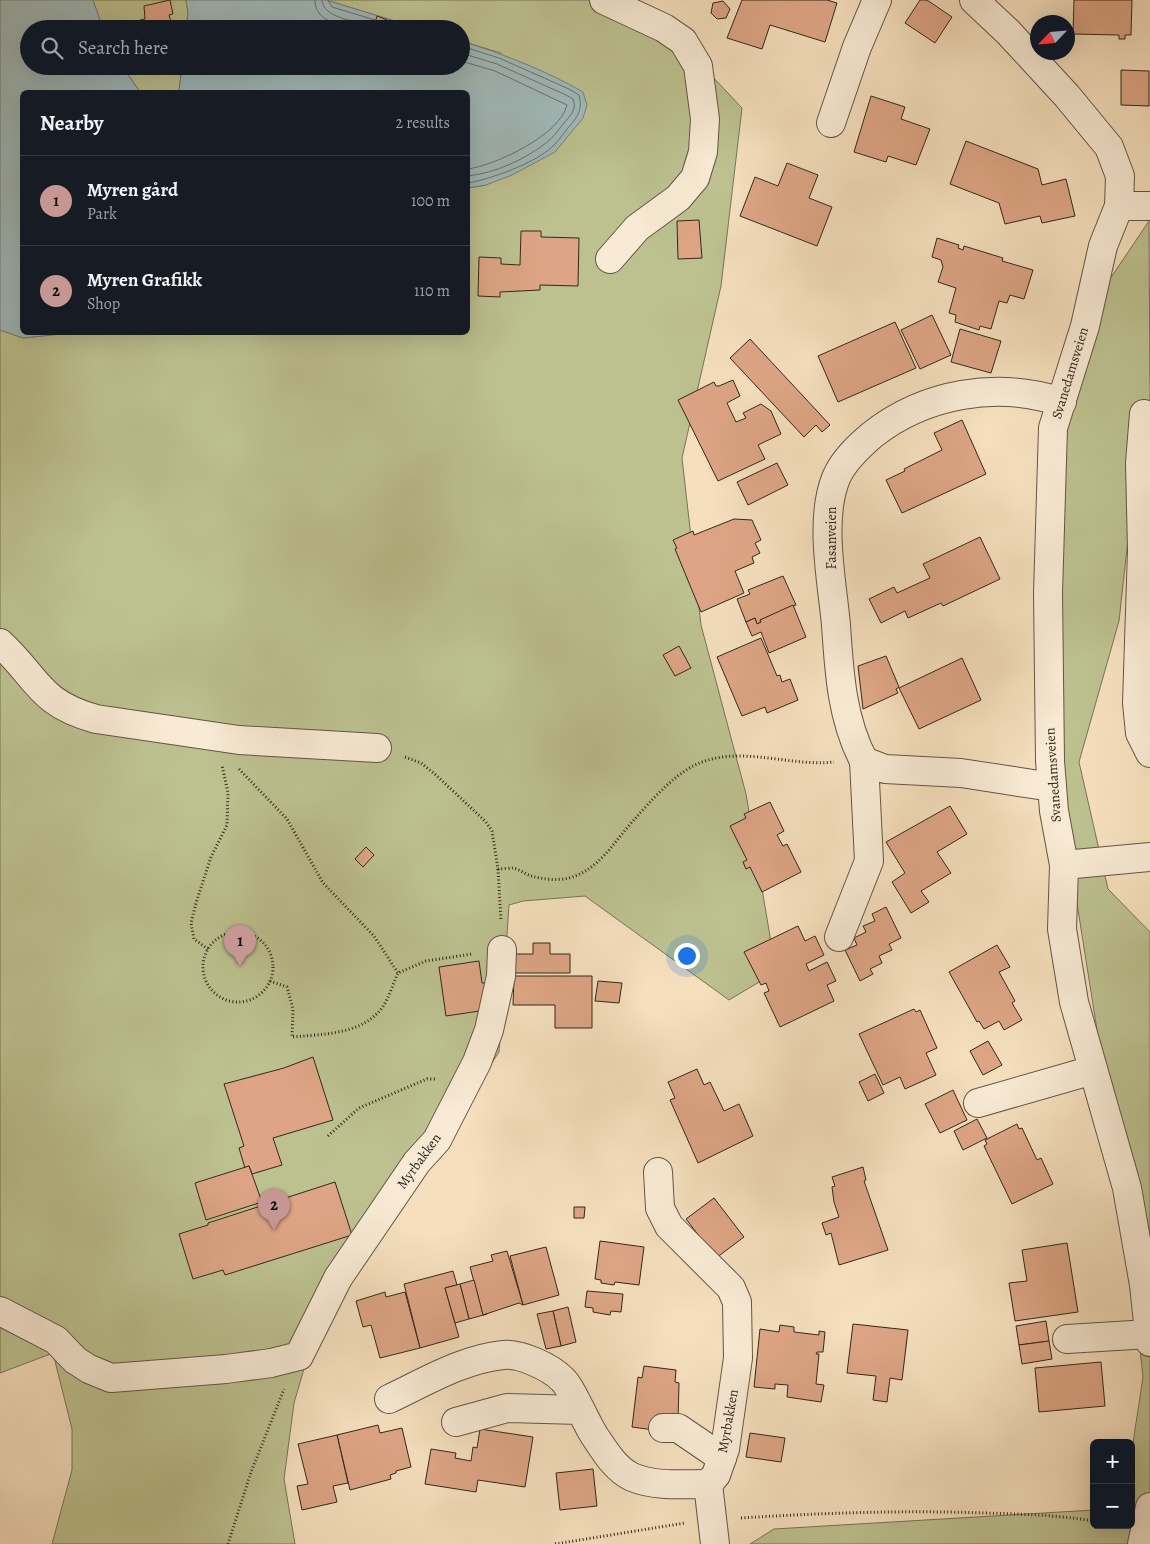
<!DOCTYPE html>
<html lang="en">
<head>
<meta charset="utf-8">
<style>
  :root { --surface:#171b24; --page:#20242c; --text:#f1f3f6; --muted:#9ea1a6; --line:#363941; --accent:#c59692 }
  body { margin:0; font-family:Alegreya,serif; background:var(--page); color:var(--text) }
  .controls { position:absolute; right:15px; bottom:15px; display:grid; overflow:hidden; border-radius:8px; box-shadow:0 5px 20px #0002 }
  .controls button { width:45px; height:45px; display:grid; place-items:center; padding:0; border:0; border-bottom:1px solid var(--line); background:var(--surface); color:var(--text); font:25px sans-serif }
  .compass { position:absolute; left:1030px; top:15px; width:45px; height:45px; border-radius:50%; background:var(--surface); box-shadow:0 5px 20px #0002; rotate:244deg }
  .you { position:absolute; left:686px; top:955px; width:18px; height:18px; margin:-12px; border:4px solid #fff; border-radius:50%; background:#1a73e8; box-shadow:0 0 0 8px #1a73e833 }
  .badge { display:grid; place-items:center; width:32px; height:32px; border-radius:50%; background:var(--accent); color:#111; font-size:16px; font-weight:700 }
  .pin { position:absolute; translate:-50% -41px; filter:drop-shadow(0 1px 2px #0008) }
  .pin::after { content:''; position:absolute; top:26px; width:18px; height:15px; background:inherit; clip-path:polygon(0 0,100% 0,50% 100%) }
  .list { margin:0; padding:0; list-style:none }
  h2 { display:flex; justify-content:space-between; align-items:center; height:65px; margin:0; padding:0 20px; font-size:21px }
  h2 small { font-size:16px; font-weight:400; color:var(--muted) }
  .list li { display:grid; grid-template-columns:32px 1fr auto; gap:15px; align-items:center; box-sizing:border-box; height:90px; padding:0 20px; border-top:1px solid var(--line) }
  .list b { display:block; font-size:19px; white-space:nowrap }
  .list p { margin:0; font-size:16px; white-space:nowrap; color:var(--muted) }
  .list em { font-size:16px; font-style:normal; color:var(--muted) }
  .icon { flex:none; width:28px; height:28px; fill:none; stroke:currentColor; stroke-width:2; stroke-linecap:round; stroke-linejoin:round }
  .map { position:relative; flex:none; width:1150px; height:1544px; overflow:hidden }
  .search { position:absolute; background:var(--surface); box-shadow:0 5px 20px #0002; left:20px; top:20px; width:450px; height:55px; display:flex; align-items:center; gap:12px; box-sizing:border-box; padding:0 18px; border-radius:28px; color:var(--muted); font-size:19px }
  .panel { position:absolute; background:var(--surface); box-shadow:0 5px 20px #0002; left:20px; top:90px; width:450px; height:245px; border-radius:8px }
  .map>svg:first-child { display:block }
  .green { fill:#bdc190; stroke:#777457 }
  .water { fill:#a0babb; stroke:#74807c }
  .lines { fill:none; stroke-linecap:round; stroke-linejoin:round }
  .shore { stroke:#68716c; stroke-width:1 }
  .building { fill:#dda585; stroke:#31281e }
  .minor-casing { stroke:#625646; stroke-width:30 }
  .path { stroke:#31281e; stroke-width:3; stroke-dasharray:1 2.5; stroke-linecap:butt }
  .minor { stroke:#f8ead4; stroke-width:28 }
  .labels { text-anchor:middle; dominant-baseline:central; stroke-width:4.5; stroke-linejoin:round; paint-order:stroke }
  .street-label { font-size:14px; fill:#31281e; stroke:#f8ead4 }
</style>
</head>
<body>
<div class="map">
<svg width="1150" height="1544" viewBox="0 0 1150 1544">
  <rect width="100%" height="100%" fill="#f5dfbd"/>
  <filter id="stains"><feTurbulence type="fractalNoise" baseFrequency=".004" numOctaves="4"/><feColorMatrix values="0 0 0 0 .2 0 0 0 0 .09 0 0 0 0 .02 0 0 0 .5 -.17"/></filter>
  <radialGradient id="worn" r=".72"><stop offset=".6" stop-color="#630" stop-opacity="0"/><stop offset="1" stop-color="#630" stop-opacity=".3"/></radialGradient>
  <g class="green">
    <path d="M 93,0 L 186,0 L 188,13 L 186,29 L 103,29 Z"/>
    <path d="M 326,0 L 600,0 L 665,26 L 742,108 L 721,286 L 682,458 L 701,625 L 746,794 L 776,972 L 729,1000 L 585,896 L 523,901 L 509,905 L 499,1052 L 315,1331 L 294,1403 L 284,1479 L 295,1544 L 52,1544 L 72,1470 L 72,1429 L 53,1353 L 0,1373 L 0,330 L 23,338 L 73,332 L 468,332 L 468,188 L 486,185 L 501,53 L 461,41 L 461,29 L 421,29 Z"/>
    <path d="M 122,66 L 182,66 L 179,92 L 140,92 Z"/>
    <path d="M 1149,221 L 1150,400 L 1138,449 L 1119,621 L 1079,762 L 1108,889 L 1150,932 L 1150,1544 L 750,1544 L 774,1529 L 1094,1510 L 1094,1525 L 1131,1525 L 1131,1456 L 1143,1377 L 1124,1200 L 1069,853 L 1045,506 L 1077,328 Z"/>
  </g>
  <g class="water">
    <path d="M 0,0 L 93,0 L 103,29 L 29,29 L 29,66 L 122,66 L 140,92 L 22,92 L 22,332 L 73,333 L 23,338 L 0,330 Z"/>
    <path d="M 186,0 L 326,0 L 421,29 L 186,29 L 188,13 Z"/>
    <path d="M 461,41 C 503,54 545,70 583,92 L 587,105 L 583,118 L 555,152 L 512,175 L 486,185 L 468,188 L 468,92 L 179,92 L 182,66 L 461,66 Z"/>
  </g>
  <g class="lines">
    <g class="shore">
      <path d="M 315,0 C 315,22 339,24 356,29"/>
      <path d="M 322,0 C 323,18 355,21 369,25"/>
      <path d="M 328,0 L 332,7 L 375,20"/>
      <path d="M 461,46 L 499,58 L 569,89 L 579,95 C 583,110 577,118 567,129 C 562,135 558,142 552,147 C 535,163 491,179 468,183"/>
      <path d="M 461,53 L 497,64 L 566,95 L 573,99 C 577,109 571,115 564,123 C 559,129 553,138 546,143 C 524,160 495,173 468,176"/>
      <path d="M 461,61 L 495,71 L 567,105 C 560,135 496,165 468,169"/>
    </g>
  </g>
  <g class="building">
    <path d="M 170,0 L 173,14 L 169,15 L 173,29 L 142,29 L 140,20 L 145,19 L 144,6 Z"/>
    <path d="M 742,0 L 827,0 L 837,3 L 825,42 L 770,25 L 762,49 L 727,38 Z"/>
    <path d="M 920,0 L 927,0 L 952,17 L 935,43 L 905,23 Z"/>
    <path d="M 1074,0 L 1132,0 L 1131,35 L 1125,35 L 1125,39 L 1119,39 L 1119,35 L 1073,34 Z"/>
    <path d="M 723,1 L 730,9 L 726,18 L 717,19 L 711,13 L 713,3 Z"/>
    <path d="M 377,16 L 387,20 L 386,26 L 389,29 L 369,29 L 371,22 L 375,23 Z"/>
    <path d="M 1121,70 L 1149,71 L 1149,106 L 1121,105 Z"/>
    <path d="M 871,96 L 905,107 L 901,119 L 930,129 L 916,165 L 888,156 L 886,162 L 854,152 Z"/>
    <path d="M 966,141 L 1038,169 L 1042,185 L 1066,179 L 1075,216 L 1042,223 L 1040,216 L 1005,224 L 999,203 L 950,184 Z"/>
    <path d="M 787,163 L 818,175 L 809,198 L 832,207 L 817,246 L 740,216 L 755,177 L 778,186 Z"/>
    <path d="M 699,220 L 702,258 L 678,259 L 677,221 Z"/>
    <path d="M 521,231 L 541,231 L 541,237 L 579,238 L 578,286 L 540,285 L 540,290 L 500,292 L 500,297 L 478,296 L 479,257 L 501,258 L 501,264 L 520,265 Z"/>
    <path d="M 937,238 L 959,245 L 958,248 L 963,250 L 964,246 L 1003,258 L 1002,261 L 1033,270 L 1024,299 L 1010,295 L 1007,303 L 999,301 L 991,329 L 980,326 L 979,330 L 955,322 L 956,315 L 949,313 L 956,288 L 938,282 L 943,267 L 941,260 L 932,257 Z"/>
    <path d="M 932,315 L 951,355 L 920,369 L 901,330 Z"/>
    <path d="M 895,322 L 916,368 L 838,402 L 818,356 Z"/>
    <path d="M 960,329 L 1001,341 L 991,373 L 951,362 Z"/>
    <path d="M 750,339 L 830,425 L 822,432 L 816,425 L 804,437 L 730,358 Z"/>
    <path d="M 733,380 L 740,396 L 727,403 L 736,422 L 746,418 L 743,413 L 761,404 L 771,411 L 781,434 L 758,445 L 765,459 L 718,481 L 678,400 L 714,382 L 716,386 L 719,386 Z"/>
    <path d="M 962,420 L 986,474 L 902,513 L 886,480 L 905,471 L 904,469 L 942,450 L 934,433 Z"/>
    <path d="M 777,463 L 788,485 L 748,505 L 737,482 Z"/>
    <path d="M 734,519 L 752,520 L 761,540 L 755,543 L 760,553 L 752,557 L 754,563 L 735,571 L 744,593 L 701,612 L 675,549 L 677,548 L 673,540 L 693,531 L 694,535 Z"/>
    <path d="M 980,537 L 1000,579 L 943,606 L 941,603 L 908,618 L 905,611 L 881,623 L 869,599 L 894,587 L 897,593 L 930,578 L 923,564 Z"/>
    <path d="M 783,576 L 796,605 L 760,620 L 761,622 L 757,624 L 755,618 L 746,622 L 737,599 L 750,594 L 748,590 Z"/>
    <path d="M 793,605 L 806,637 L 769,653 L 761,632 L 752,636 L 746,622 L 755,618 L 757,624 L 761,622 L 760,620 Z"/>
    <path d="M 761,638 L 777,676 L 780,675 L 782,682 L 790,679 L 798,700 L 767,713 L 765,707 L 742,716 L 717,657 Z"/>
    <path d="M 679,646 L 691,668 L 675,676 L 663,655 Z"/>
    <path d="M 886,656 L 899,687 L 896,689 L 898,693 L 863,709 L 858,666 Z"/>
    <path d="M 962,658 L 981,700 L 919,729 L 899,688 Z"/>
    <path d="M 770,802 L 784,831 L 777,835 L 783,846 L 787,844 L 801,872 L 762,892 L 750,867 L 746,869 L 743,862 L 747,860 L 730,826 L 746,818 L 744,814 Z"/>
    <path d="M 950,806 L 967,834 L 937,852 L 951,873 L 921,891 L 929,902 L 911,913 L 892,882 L 905,873 L 886,842 Z"/>
    <path d="M 366,847 L 374,855 L 363,867 L 355,859 Z"/>
    <path d="M 886,907 L 901,938 L 889,944 L 892,950 L 879,956 L 882,963 L 870,969 L 873,974 L 860,981 L 845,950 L 857,945 L 854,938 L 866,932 L 863,926 L 875,921 L 872,914 Z"/>
    <path d="M 798,926 L 805,941 L 815,936 L 824,955 L 806,964 L 809,971 L 827,962 L 836,981 L 827,985 L 834,1001 L 780,1027 L 764,993 L 769,991 L 766,983 L 761,985 L 744,952 Z"/>
    <path d="M 533,943 L 550,943 L 550,954 L 570,954 L 570,973 L 515,973 L 515,954 L 533,954 Z"/>
    <path d="M 997,945 L 1010,967 L 999,972 L 1015,1001 L 1012,1003 L 1022,1020 L 1004,1030 L 999,1021 L 984,1029 L 979,1021 L 977,1022 L 949,972 Z"/>
    <path d="M 479,961 L 482,983 L 488,983 L 486,1010 L 446,1016 L 439,967 Z"/>
    <path d="M 514,976 L 592,976 L 592,1028 L 555,1028 L 555,1005 L 513,1005 Z"/>
    <path d="M 598,981 L 622,983 L 619,1003 L 595,1001 Z"/>
    <path d="M 914,1009 L 916,1012 L 920,1010 L 937,1048 L 926,1053 L 936,1075 L 905,1089 L 900,1077 L 883,1085 L 859,1034 Z"/>
    <path d="M 988,1041 L 1002,1065 L 983,1075 L 970,1051 Z"/>
    <path d="M 313,1057 L 333,1120 L 273,1138 L 282,1165 L 252,1174 L 249,1166 L 245,1168 L 239,1148 L 244,1146 L 224,1084 L 284,1068 Z"/>
    <path d="M 697,1069 L 704,1085 L 710,1082 L 724,1111 L 739,1104 L 753,1136 L 698,1163 L 670,1100 L 675,1098 L 668,1082 Z"/>
    <path d="M 875,1074 L 884,1093 L 868,1101 L 859,1082 Z"/>
    <path d="M 953,1090 L 967,1120 L 940,1133 L 925,1104 Z"/>
    <path d="M 977,1119 L 987,1138 L 963,1150 L 954,1131 Z"/>
    <path d="M 1017,1124 L 1019,1129 L 1022,1128 L 1037,1160 L 1041,1158 L 1053,1184 L 1012,1204 L 984,1146 L 987,1144 L 985,1140 Z"/>
    <path d="M 249,1166 L 262,1202 L 206,1220 L 195,1183 Z"/>
    <path d="M 863,1167 L 866,1180 L 864,1181 L 888,1250 L 839,1265 L 831,1233 L 826,1235 L 822,1223 L 839,1217 L 834,1202 L 832,1187 L 835,1186 L 832,1177 Z"/>
    <path d="M 335,1182 L 352,1235 L 225,1275 L 223,1270 L 193,1279 L 179,1234 L 208,1225 L 208,1223 Z"/>
    <path d="M 714,1198 L 744,1237 L 716,1258 L 686,1219 Z"/>
    <path d="M 574,1207 L 585,1207 L 584,1218 L 574,1218 Z"/>
    <path d="M 600,1241 L 644,1247 L 639,1285 L 615,1282 L 614,1285 L 601,1283 L 601,1280 L 595,1279 Z"/>
    <path d="M 1067,1243 L 1078,1312 L 1015,1321 L 1009,1283 L 1027,1281 L 1022,1250 Z"/>
    <path d="M 546,1247 L 559,1295 L 523,1305 L 510,1256 Z"/>
    <path d="M 507,1251 L 523,1305 L 519,1303 L 483,1315 L 470,1267 L 493,1261 L 491,1255 Z"/>
    <path d="M 453,1271 L 457,1285 L 445,1288 L 459,1337 L 420,1348 L 404,1284 Z"/>
    <path d="M 474,1280 L 483,1315 L 487,1314 L 469,1319 L 460,1284 Z"/>
    <path d="M 460,1284 L 469,1319 L 455,1323 L 445,1288 Z"/>
    <path d="M 587,1291 L 623,1294 L 621,1312 L 611,1311 L 610,1315 L 593,1312 L 593,1308 L 585,1307 Z"/>
    <path d="M 385,1292 L 386,1297 L 405,1292 L 420,1348 L 380,1358 L 371,1325 L 363,1327 L 356,1301 Z"/>
    <path d="M 568,1307 L 576,1342 L 561,1346 L 553,1311 Z"/>
    <path d="M 553,1311 L 561,1346 L 546,1349 L 537,1314 Z"/>
    <path d="M 1046,1321 L 1049,1341 L 1019,1345 L 1016,1326 Z"/>
    <path d="M 853,1324 L 908,1330 L 902,1380 L 890,1378 L 887,1402 L 873,1400 L 876,1376 L 847,1373 Z"/>
    <path d="M 780,1325 L 794,1327 L 794,1332 L 819,1335 L 819,1331 L 825,1332 L 823,1352 L 817,1352 L 816,1354 L 819,1354 L 816,1384 L 824,1385 L 821,1402 L 787,1397 L 788,1385 L 775,1384 L 775,1389 L 754,1387 L 760,1329 L 779,1332 Z"/>
    <path d="M 1049,1341 L 1052,1359 L 1022,1364 L 1019,1345 Z"/>
    <path d="M 1101,1362 L 1105,1406 L 1039,1412 L 1035,1368 Z"/>
    <path d="M 644,1366 L 676,1370 L 675,1382 L 679,1383 L 678,1420 L 654,1430 L 632,1427 L 638,1377 L 642,1378 Z"/>
    <path d="M 378,1425 L 380,1433 L 402,1428 L 411,1467 L 396,1471 L 396,1473 L 390,1475 L 391,1479 L 350,1490 L 337,1435 Z"/>
    <path d="M 480,1429 L 533,1437 L 525,1487 L 478,1480 L 476,1492 L 425,1484 L 431,1449 L 456,1453 L 455,1458 L 471,1461 L 473,1447 L 477,1448 Z"/>
    <path d="M 750,1433 L 785,1438 L 781,1462 L 746,1457 Z"/>
    <path d="M 337,1435 L 348,1483 L 333,1486 L 337,1502 L 302,1510 L 297,1486 L 308,1484 L 298,1444 Z"/>
    <path d="M 593,1469 L 597,1506 L 560,1510 L 556,1473 Z"/>
  </g>
  <g class="lines">
    <defs>
      <g id="minor">
        <path d="M 604,0 L 664,28 L 683,41 L 698,66 L 705,119 L 703,152 L 695,178 L 678,198 L 637,228 L 610,259"/>
        <path d="M 974,0 L 1008,32 L 1067,96 L 1109,147 L 1120,176 L 1119,206 L 1103,246 L 1085,326 L 1053,428 L 1048,593 L 1050,761 L 1054,811 L 1064,865 L 1062,929 L 1074,1002 L 1127,1188 L 1144,1285 L 1150,1342"/>
        <path d="M 831,123 L 857,47 L 877,0"/>
        <path d="M 1119,206 L 1150,206"/>
        <path d="M 1144,414 L 1140,463 L 1142,550 L 1137,703 L 1140,733 L 1150,753"/>
        <path d="M 0,643 C 39,679 38,703 96,719 L 239,740 L 377,748"/>
        <path d="M 1052,787 L 961,773 L 885,769 L 864,761 C 842,720 839,672 836,625 C 832,581 819,520 836,478 C 843,461 858,447 872,435 C 925,393 997,381 1062,402"/>
        <path d="M 1064,865 L 1150,857"/>
        <path d="M 839,937 L 869,861 L 864,761"/>
        <path d="M 978,1103 L 1093,1070"/>
        <path d="M 658,1172 L 660,1208 L 669,1226 L 731,1288 L 737,1302 L 738,1358 L 725,1449 L 716,1475 L 708,1484"/>
        <path d="M 0,1311 L 56,1340 L 75,1360 L 89,1369 L 111,1378 L 226,1369 L 271,1363 L 299,1356 L 338,1278 L 417,1162 L 437,1140 L 477,1062 L 489,1030 L 501,976 L 502,950"/>
        <path d="M 1067,1339 L 1149,1334"/>
        <path d="M 389,1399 C 425,1382 463,1359 503,1355 C 520,1353 550,1367 562,1379 C 572,1388 585,1421 594,1435 C 604,1450 615,1469 632,1477 C 656,1487 683,1484 708,1484 L 715,1544"/>
        <path d="M 456,1422 L 507,1408 L 580,1410"/>
        <path d="M 663,1428 L 678,1428 L 722,1458"/>
        <path d="M 1142,1544 L 1150,1507"/>
      </g>
    </defs>
    <use href="#minor" class="minor-casing"/>
    <g class="path">
      <path d="M 405,757 L 421,763 L 436,775 L 486,822 L 492,831 L 498,869 C 503,869 509,868 513,868 C 519,869 525,874 531,876 C 542,879 557,881 569,878 C 599,870 613,843 633,821 C 650,802 671,777 695,765 C 739,744 788,767 834,762"/>
      <path d="M 239,769 L 287,819 L 323,883 L 374,936 L 398,973"/>
      <path d="M 498,869 L 501,921"/>
      <circle cx="238" cy="967" r="35"/>
      <path d="M 208,949 L 194,939 L 191,923 L 196,903 L 211,857 L 227,825 L 228,793 L 222,765"/>
      <path d="M 270,981 L 287,987 L 293,1009 L 292,1037 C 323,1034 361,1035 382,1008 C 389,998 393,984 398,973 L 426,961 L 472,954"/>
      <path d="M 328,1136 L 359,1108 L 427,1079 L 436,1079"/>
      <path d="M 741,1518 C 822,1513 902,1510 984,1513 C 1021,1514 1057,1515 1094,1521"/>
      <path d="M 228,1544 L 251,1472 L 284,1389"/>
      <path d="M 555,1544 L 685,1523"/>
    </g>
    <use href="#minor" class="minor"/>
  </g>
  <g class="labels">
    <g class="street-label">
      <text transform="translate(1070 373) rotate(-73)">Svanedamsveien</text>
      <text transform="translate(831 538) rotate(-90)">Fasanveien</text>
      <text transform="translate(1053 775) rotate(-94)">Svanedamsveien</text>
      <text transform="translate(419 1161) rotate(-54)">Myrbakken</text>
      <text transform="translate(728 1421) rotate(-80)">Myrbakken</text>
    </g>
  </g>
  <rect width="100%" height="100%" filter="url(#stains)"/>
  <rect width="100%" height="100%" fill="url(#worn)"/>
</svg>
<div class="controls">
<button>+</button>
<button>−</button>
</div>
<svg class="compass" viewBox="-18 -18 36 36"><path d="M0-13l5 13h-10z" fill="#e53935"/><path d="M0 13l5-13h-10z" fill="#9ea1a6"/></svg>
<div class="you"></div>
<div class="pin badge" style="left:240px;top:966px">1</div>
<div class="pin badge" style="left:274px;top:1230px">2</div>
<div class="search"><svg class="icon" aria-label="search" viewBox="0 0 24 24"><circle cx="10" cy="10" r="6"/><path d="M15 15l6 6"/></svg>Search here</div>
<section class="panel">
<h2>Nearby<small>2 results</small></h2>
<ul class="list">
<li><span class="badge">1</span><div><b>Myren gård</b><p>Park</p></div><em>100 m</em></li>
<li><span class="badge">2</span><div><b>Myren Grafikk</b><p>Shop</p></div><em>110 m</em></li>
</ul>
</section>
</div>
</body>
</html>
